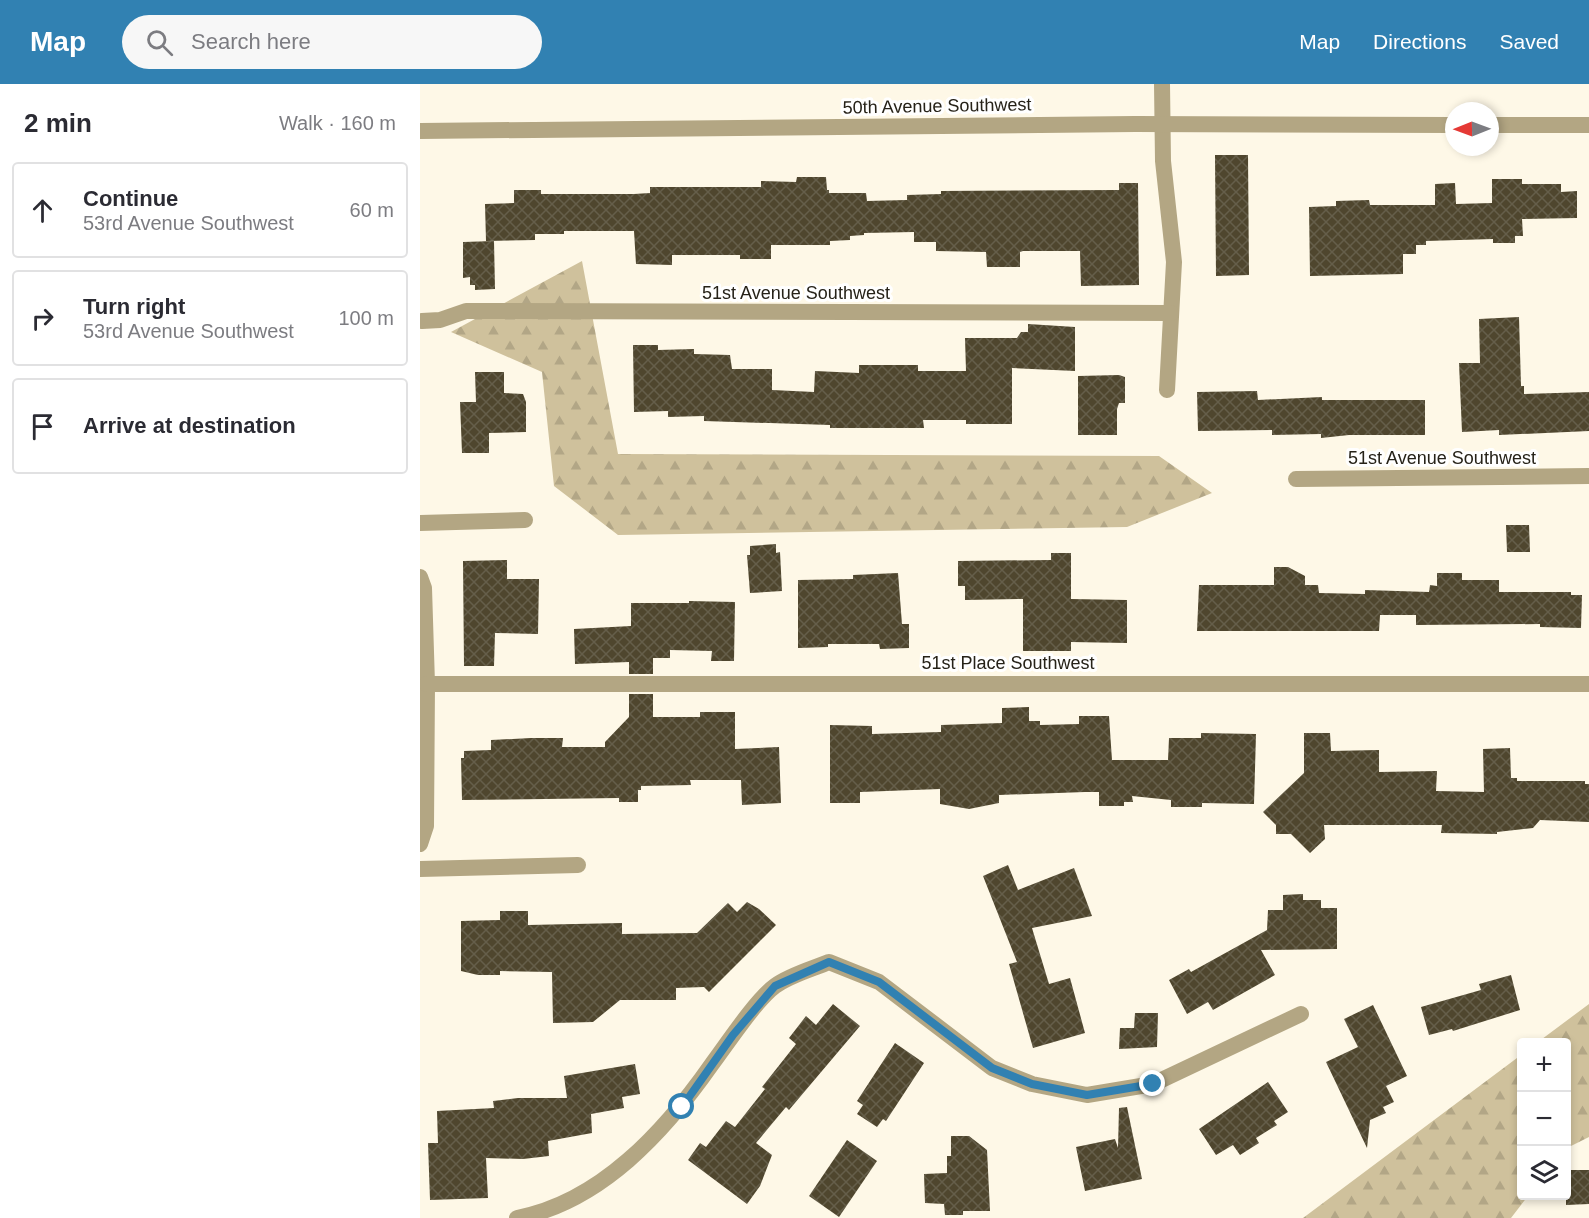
<!DOCTYPE html>
<html lang="en">
<head>
<meta charset="utf-8">
<style>
  :root { --surface:#fff; --page:#f7f7f7; --text:#2b2b33; --muted:#7c7c81; --line:#e1e1e2; --accent:#3181b2 }
  body { margin:0; font-family:Helvetica,sans-serif; background:var(--page); color:var(--text) }
  .controls { position:absolute; right:18px; bottom:18px; display:grid; overflow:hidden; border-radius:6px; box-shadow:0 3px 9px #0003 }
  .controls button { width:54px; height:54px; display:grid; place-items:center; padding:0; border:0; border-bottom:2px solid var(--line); background:var(--surface); color:var(--text); font:30px sans-serif }
  .compass { position:absolute; left:1025px; top:18px; width:54px; height:54px; border-radius:50%; background:var(--surface); box-shadow:0 3px 9px #0003; rotate:269deg }
  .stop { position:absolute; width:18px; height:18px; margin:-14px; border:4px solid #3181b2; border-radius:50%; background:#fff }
  .stop.end { background:#3181b2; border-color:#fff; box-shadow:0 2px 6px #0008 }
  .list { margin:0; padding:0; list-style:none }
  h2 { display:flex; justify-content:space-between; align-items:center; height:78px; margin:0; padding:0 24px; font-size:26px }
  h2 small { font-size:20px; font-weight:400; color:var(--muted) }
  .list li { display:grid; grid-template-columns:39px 1fr auto; gap:18px; align-items:center; box-sizing:border-box; height:96px; margin:0 12px 12px; padding:0 12px; border:2px solid var(--line); border-radius:6px }
  .list b { display:block; font-size:22px; white-space:nowrap }
  .list p { margin:0; font-size:20px; white-space:nowrap; color:var(--muted) }
  .list em { font-size:20px; font-style:normal; color:var(--muted) }
  .icon { flex:none; width:33px; height:33px; fill:none; stroke:currentColor; stroke-width:2; stroke-linecap:round; stroke-linejoin:round }
  .map { position:relative; flex:none; width:1169px; height:1134px; overflow:hidden }
  header { display:flex; align-items:center; gap:36px; box-sizing:border-box; height:84px; padding:0 30px; background:var(--accent); color:#fff }
  header strong { font-size:28px }
  nav { display:flex; gap:33px; margin-inline-start:auto; font-size:21px }
  .search { width:420px; height:54px; background:var(--page); display:flex; align-items:center; gap:15px; box-sizing:border-box; padding:0 21px; border-radius:33px; color:var(--muted); font-size:22px }
  main { display:flex }
  aside { flex:1; background:var(--surface) }
  .map>svg:first-child { display:block }
  .forest { fill:url(#forest-firs) }
  .building { fill:url(#building-cross-hatch) }
  .lines { fill:none; stroke-linecap:round; stroke-linejoin:round }
  .minor { stroke:#b3a683; stroke-width:16 }
  .route { stroke:#3181b2; stroke-width:8 }
  .labels { text-anchor:middle; dominant-baseline:central; stroke-width:6; stroke-linejoin:round; paint-order:stroke }
  .street-label { font-size:18px; fill:#262218; stroke:#fff }
</style>
</head>
<body>
<header>
<strong>Map</strong>
<div class="search"><svg class="icon" aria-label="search" viewBox="0 0 24 24"><circle cx="10" cy="10" r="6"/><path d="M15 15l6 6"/></svg>Search here</div>
<nav><a>Map</a><a>Directions</a><a>Saved</a></nav>
</header>
<main>
<aside>
<h2>2 min<small>Walk · 160 m</small></h2>
<ul class="list">
<li><svg class="icon" aria-label="ahead" viewBox="0 0 24 24"><path d="M12 20V5M6 11l6-6 6 6"/></svg><div><b>Continue</b><p>53rd Avenue Southwest</p></div><em>60 m</em></li>
<li><svg class="icon" aria-label="right" viewBox="0 0 24 24"><path d="M7 20v-9h11M14 6l5 5-5 5"/></svg><div><b>Turn right</b><p>53rd Avenue Southwest</p></div><em>100 m</em></li>
<li><svg class="icon" aria-label="arrive" viewBox="0 0 24 24"><path d="M6 21V4h12l-3 4 3 4H6"/></svg><div><b>Arrive at destination</b></div></li>
</ul>
</aside>
<div class="map">
<svg width="1169" height="1134" viewBox="0 0 1169 1134">
  <defs>
    <pattern id="forest-firs" width="22" height="20" patternUnits="userSpaceOnUse" patternTransform="scale(1.5)"><rect width="22" height="20" fill="#cfc19c"/><path d="M5 1l3.5 6h-7zM16 11l3.5 6h-7z" fill="#b2a686"/></pattern>
    <pattern id="building-cross-hatch" width="8" height="8" patternUnits="userSpaceOnUse" patternTransform="scale(1.5)"><rect width="8" height="8" fill="#4f462e"/><path d="M0 0l8 8M0 8l8-8" fill="none" stroke="#655e4a"/></pattern>
  </defs>
  <rect width="100%" height="100%" fill="#fef8e7"/>
  <g class="forest">
    <path d="M 162,177 L 198,370 L 739,372 L 792,409 L 707,443 L 198,451 L 134,402 L 122,288 L 31,248 Z"/>
    <path d="M 1169,920 L 1169,1053 L 1147,1064 L 1146,958 L 1118,958 Z"/>
    <path d="M 1101,971 L 1102,1112 L 1108,1112 L 1091,1134 L 883,1134 Z"/>
  </g>
  <g class="building">
    <path d="M 795,71 L 828,71 L 829,191 L 796,192 Z"/>
    <path d="M 377,93 L 406,93 L 407,106 L 409,106 L 409,109 L 446,109 L 447,117 L 487,116 L 487,111 L 521,110 L 521,107 L 699,106 L 699,99 L 718,99 L 719,201 L 661,202 L 660,167 L 603,167 L 600,168 L 600,183 L 567,183 L 566,168 L 516,167 L 516,158 L 494,158 L 494,148 L 444,149 L 444,151 L 430,152 L 430,156 L 410,157 L 410,161 L 351,161 L 351,175 L 320,175 L 320,171 L 252,171 L 252,181 L 216,180 L 214,147 L 144,147 L 144,150 L 115,150 L 115,156 L 66,157 L 65,120 L 94,119 L 94,106 L 121,106 L 121,110 L 214,110 L 230,109 L 230,103 L 341,103 L 341,97 L 376,98 Z"/>
    <path d="M 1072,95 L 1102,95 L 1102,100 L 1141,100 L 1141,108 L 1157,107 L 1157,134 L 1102,135 L 1103,152 L 1095,152 L 1095,159 L 1073,159 L 1073,155 L 1006,157 L 1006,161 L 996,161 L 996,170 L 983,170 L 983,190 L 890,192 L 889,123 L 916,122 L 916,117 L 949,116 L 950,121 L 1015,121 L 1015,100 L 1035,99 L 1036,120 L 1072,119 Z"/>
    <path d="M 74,157 L 75,205 L 55,206 L 55,201 L 50,201 L 50,193 L 43,194 L 43,158 Z"/>
    <path d="M 1099,233 L 1101,302 L 1104,302 L 1104,310 L 1169,308 L 1169,347 L 1079,351 L 1079,346 L 1042,348 L 1039,279 L 1060,279 L 1059,235 Z"/>
    <path d="M 608,240 L 655,243 L 655,287 L 592,284 L 592,340 L 546,340 L 546,336 L 503,336 L 504,344 L 410,344 L 410,341 L 284,337 L 284,332 L 248,333 L 248,327 L 214,328 L 213,261 L 238,261 L 238,266 L 274,265 L 274,270 L 310,271 L 312,285 L 352,285 L 352,306 L 394,308 L 395,287 L 439,289 L 439,281 L 498,281 L 498,287 L 546,287 L 545,254 L 597,254 L 601,248 L 608,248 Z"/>
    <path d="M 55,288 L 84,288 L 84,309 L 103,310 L 106,318 L 106,348 L 69,349 L 69,369 L 42,369 L 40,318 L 56,318 Z"/>
    <path d="M 699,291 L 705,293 L 705,319 L 699,319 L 697,325 L 697,351 L 658,351 L 658,292 Z"/>
    <path d="M 837,307 L 838,316 L 902,313 L 902,316 L 1005,316 L 1005,351 L 929,351 L 901,354 L 901,350 L 852,351 L 852,346 L 778,347 L 777,308 Z"/>
    <path d="M 1086,441 L 1109,441 L 1110,468 L 1087,468 Z"/>
    <path d="M 356,460 L 356,469 L 360,468 L 362,507 L 330,509 L 327,471 L 330,471 L 330,462 Z"/>
    <path d="M 631,469 L 651,469 L 651,515 L 707,516 L 707,559 L 651,558 L 651,567 L 603,567 L 603,515 L 545,516 L 545,502 L 538,502 L 538,477 L 631,476 Z"/>
    <path d="M 87,476 L 87,495 L 119,495 L 118,550 L 75,549 L 74,582 L 44,582 L 43,477 Z"/>
    <path d="M 854,483 L 868,483 L 885,492 L 885,501 L 898,501 L 899,509 L 945,510 L 945,506 L 1009,508 L 1010,501 L 1017,502 L 1017,489 L 1042,489 L 1042,496 L 1079,496 L 1079,508 L 1151,508 L 1151,511 L 1162,511 L 1161,544 L 1120,543 L 1120,540 L 996,541 L 996,531 L 960,531 L 959,547 L 777,547 L 779,501 L 854,501 Z"/>
    <path d="M 478,489 L 482,540 L 489,540 L 489,564 L 460,565 L 459,560 L 408,560 L 408,563 L 378,564 L 378,496 L 433,495 L 433,491 Z"/>
    <path d="M 269,517 L 315,518 L 314,577 L 291,577 L 292,567 L 250,566 L 250,574 L 233,574 L 233,590 L 209,590 L 209,578 L 155,580 L 154,545 L 211,542 L 211,519 L 269,519 Z"/>
    <path d="M 209,610 L 233,610 L 233,633 L 280,633 L 280,628 L 315,628 L 315,665 L 359,663 L 361,719 L 322,721 L 321,696 L 270,696 L 271,701 L 221,702 L 221,706 L 218,706 L 218,718 L 199,718 L 199,714 L 42,716 L 41,674 L 44,674 L 44,667 L 71,666 L 71,656 L 111,654 L 143,654 L 142,663 L 185,663 L 185,658 L 209,633 Z"/>
    <path d="M 609,623 L 609,637 L 620,637 L 620,641 L 659,640 L 659,632 L 689,632 L 692,676 L 748,676 L 749,654 L 781,654 L 781,649 L 836,650 L 834,720 L 782,719 L 782,723 L 751,723 L 751,716 L 712,712 L 713,718 L 704,718 L 704,722 L 679,722 L 679,708 L 665,708 L 579,711 L 579,719 L 549,725 L 520,720 L 520,705 L 440,708 L 440,719 L 410,719 L 410,641 L 452,642 L 452,650 L 521,648 L 521,641 L 582,639 L 582,624 Z"/>
    <path d="M 884,649 L 910,649 L 911,667 L 959,666 L 959,688 L 1017,687 L 1016,707 L 1064,708 L 1063,665 L 1090,664 L 1091,694 L 1097,694 L 1097,697 L 1165,697 L 1165,700 L 1169,700 L 1169,738 L 1120,736 L 1113,744 L 1077,748 L 1077,750 L 1021,749 L 1022,741 L 904,741 L 905,755 L 890,769 L 871,750 L 856,750 L 856,741 L 843,728 L 884,689 Z"/>
    <path d="M 588,781 L 598,806 L 654,784 L 672,832 L 612,844 L 629,900 L 650,894 L 665,949 L 613,964 L 589,880 L 597,878 L 563,792 Z"/>
    <path d="M 883,810 L 883,816 L 901,816 L 901,824 L 917,824 L 917,865 L 841,866 L 855,891 L 793,926 L 788,918 L 767,930 L 749,896 L 769,885 L 771,888 L 847,846 L 848,826 L 863,826 L 863,811 Z"/>
    <path d="M 327,818 L 339,825 L 356,841 L 289,908 L 284,903 L 256,904 L 256,916 L 200,916 L 173,938 L 133,939 L 132,888 L 80,887 L 80,891 L 58,891 L 41,887 L 41,837 L 80,836 L 80,827 L 108,827 L 108,841 L 202,839 L 202,850 L 277,849 L 308,819 L 317,828 Z"/>
    <path d="M 1091,891 L 1100,926 L 1033,947 L 1032,945 L 1009,951 L 1001,923 L 1061,906 L 1059,900 Z"/>
    <path d="M 413,920 L 440,942 L 369,1026 L 366,1023 L 336,1059 L 352,1071 L 340,1102 L 327,1120 L 268,1076 L 280,1059 L 286,1063 L 306,1037 L 315,1043 L 345,1005 L 342,1003 L 376,960 L 369,954 L 386,932 L 396,941 Z"/>
    <path d="M 953,921 L 987,992 L 966,1002 L 974,1018 L 963,1023 L 966,1029 L 950,1036 L 947,1064 L 906,978 L 938,963 L 924,935 Z"/>
    <path d="M 715,929 L 738,929 L 737,963 L 699,965 L 700,944 L 714,944 Z"/>
    <path d="M 475,959 L 504,979 L 466,1037 L 463,1035 L 457,1043 L 437,1030 L 443,1021 L 437,1017 Z"/>
    <path d="M 215,980 L 220,1010 L 202,1013 L 204,1024 L 171,1030 L 172,1049 L 128,1057 L 129,1072 L 103,1075 L 66,1074 L 68,1114 L 10,1116 L 8,1059 L 18,1059 L 17,1027 L 74,1024 L 73,1017 L 98,1014 L 147,1014 L 144,992 Z"/>
    <path d="M 848,998 L 868,1028 L 854,1037 L 857,1041 L 836,1054 L 839,1059 L 820,1071 L 813,1061 L 796,1071 L 779,1045 Z"/>
    <path d="M 707,1023 L 722,1095 L 665,1107 L 656,1063 L 695,1055 L 698,1064 L 699,1024 Z"/>
    <path d="M 531,1052 L 549,1052 L 567,1066 L 570,1127 L 543,1127 L 543,1131 L 525,1131 L 524,1120 L 505,1119 L 504,1090 L 527,1089 L 527,1072 L 531,1072 Z"/>
    <path d="M 427,1056 L 457,1077 L 419,1133 L 389,1112 Z"/>
    <path d="M 1146,1086 L 1169,1086 L 1169,1120 L 1146,1121 Z"/>
  </g>
  <g class="lines">
    <g class="minor">
      <path d="M 742,0 L 743,77 L 754,178 L 747,306"/>
      <path d="M 1070,41 L 1169,41"/>
      <path d="M 0,47 L 715,40 L 1034,41"/>
      <path d="M 2,237 L 20,236 L 46,227 L 751,229"/>
      <path d="M 876,395 L 1169,392"/>
      <path d="M 0,439 L 105,436"/>
      <path d="M 0,493 L 4,504 L 7,600 L 6,742 L 0,760"/>
      <path d="M 7,600 L 1169,600"/>
      <path d="M 0,785 L 158,781"/>
      <path d="M 97,1134 C 181,1118 245,1047 292,980 C 307,960 336,916 355,902 C 370,891 392,885 409,878 L 459,898 L 572,984 L 612,1000 L 667,1011 L 733,1000 L 881,930"/>
    </g>
  </g>
  <g class="lines">
    <path class="route" d="M 262,1023 L 313,951 L 355,902 L 409,878 L 459,898 L 572,984 L 612,1000 L 667,1011 L 733,1000"/>
  </g>
  <g class="labels">
    <g class="street-label">
      <text transform="translate(517 22) rotate(-1)">50th Avenue Southwest</text>
      <text x="376" y="209">51st Avenue Southwest</text>
      <text x="1022" y="374">51st Avenue Southwest</text>
      <text x="588" y="579">51st Place Southwest</text>
    </g>
  </g>
</svg>
<div class="controls">
<button>+</button>
<button>−</button>
<button><svg class="icon" aria-label="layers" viewBox="0 0 24 24"><path d="M12 4l9 5-9 5-9-5zM3 14l9 5 9-5"/></svg></button>
</div>
<svg class="compass" viewBox="-18 -18 36 36"><path d="M0-13l5 13h-10z" fill="#e53935"/><path d="M0 13l5-13h-10z" fill="#7c7c81"/></svg>
<div class="stop" style="left:262px;top:1023px"></div>
<div class="stop end" style="left:733px;top:1000px"></div>
</div>
</main>
</body>
</html>
